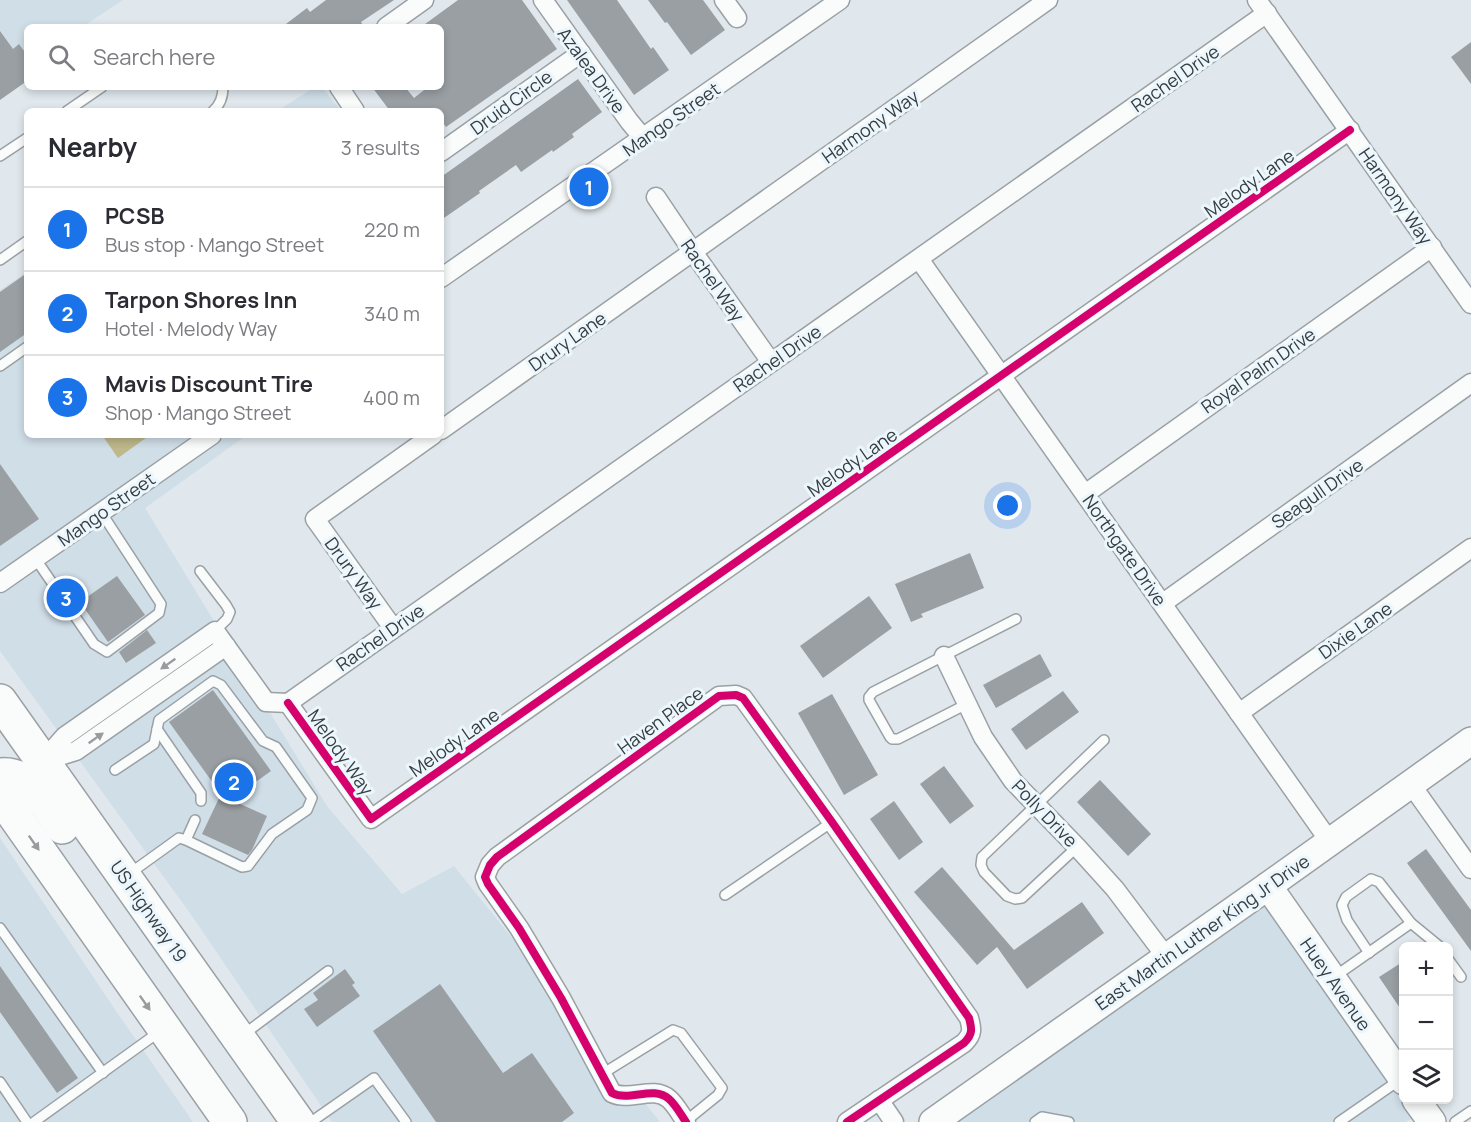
<!DOCTYPE html>
<html lang="en">
<head>
<meta charset="utf-8">
<style>
  :root { --surface:#fff; --page:#f2f2f3; --text:#2b2b33; --muted:#7c7c81; --line:#e1e1e2; --accent:#1a73e8 }
  body { margin:0; font-family:Manrope,sans-serif; background:var(--page); color:var(--text) }
  .controls { position:absolute; right:18px; bottom:18px; display:grid; overflow:hidden; border-radius:9px; box-shadow:0 3px 9px #0003 }
  .controls button { width:54px; height:54px; display:grid; place-items:center; padding:0; border:0; border-bottom:2px solid var(--line); background:var(--surface); color:var(--text); font:30px sans-serif }
  .you { position:absolute; left:1008px; top:506px; width:21px; height:21px; margin:-15px; border:4px solid #fff; border-radius:50%; background:#1a73e8; box-shadow:0 0 0 9px #1a73e833 }
  .badge { display:grid; place-items:center; width:39px; height:39px; border-radius:50%; background:var(--accent); color:#fff; font-size:20px; font-weight:700 }
  .pin { position:absolute; translate:-50% -50%; border:3px solid #fff; box-shadow:0 2px 6px #0006 }
  .list { margin:0; padding:0; list-style:none }
  h2 { display:flex; justify-content:space-between; align-items:center; height:78px; margin:0; padding:0 24px; font-size:26px }
  h2 small { font-size:20px; font-weight:400; color:var(--muted) }
  .list li { display:grid; grid-template-columns:39px 1fr auto; gap:18px; align-items:center; box-sizing:border-box; height:84px; padding:0 24px; border-top:2px solid var(--line) }
  .list b { display:block; font-size:22px; white-space:nowrap }
  .list p { margin:0; font-size:20px; white-space:nowrap; color:var(--muted) }
  .list em { font-size:20px; font-style:normal; color:var(--muted) }
  .icon { flex:none; width:33px; height:33px; fill:none; stroke:currentColor; stroke-width:2; stroke-linecap:round; stroke-linejoin:round }
  .map { position:relative; flex:none; width:1471px; height:1122px; overflow:hidden }
  .search { position:absolute; background:var(--surface); box-shadow:0 3px 9px #0003; left:24px; top:24px; width:420px; height:66px; display:flex; align-items:center; gap:15px; box-sizing:border-box; padding:0 21px; border-radius:9px; color:var(--muted); font-size:22px }
  .panel { position:absolute; background:var(--surface); box-shadow:0 3px 9px #0003; left:24px; top:108px; width:420px; height:330px; border-radius:9px }
  .map>svg:first-child { display:block }
  .built { fill:#d0dee8 }
  .water { fill:#beb88a }
  .building { fill:#9a9fa3 }
  .lines { fill:none; stroke-linecap:round; stroke-linejoin:round }
  .lane-casing { stroke:#9aa0a4; stroke-width:12 }
  .street-casing { stroke:#9aa0a4; stroke-width:21 }
  .secondary-casing { stroke:#9aa0a4; stroke-width:30 }
  .highway-casing { stroke:#9aa0a4; stroke-width:36 }
  .lane { stroke:#fafcfc; stroke-width:9 }
  .street { stroke:#fafcfc; stroke-width:18 }
  .secondary { stroke:#fafcfc; stroke-width:27 }
  .highway { stroke:#fafcfc; stroke-width:33 }
  .cycleway-casing { stroke:#ebf6fd; stroke-width:11 }
  .cycleway { stroke:#d6006c; stroke-width:8 }
  .oneway { fill:#989c9e }
  .labels { text-anchor:middle; dominant-baseline:central; stroke-width:6; stroke-linejoin:round; paint-order:stroke }
  .street-label { font-size:18px; fill:#363c3f; stroke:#ebf6fd }
</style>
</head>
<body>
<div class="map">
<svg width="1471" height="1122" viewBox="0 0 1471 1122">
  <rect width="100%" height="100%" fill="#e0e8ed"/>
  <g class="built">
    <path d="M 0,0 L 123,0 L 82,27 L 27,27 L 27,62 L 0,79 Z"/>
    <path d="M 315,87 L 322,87 L 341,111 L 277,111 Z"/>
    <path d="M 27,272 L 27,435 L 196,435 L 0,572 L 0,290 Z"/>
    <path d="M 228,435 L 247,435 L 145,508 L 214,621 L 58,731 L 0,651 L 0,595 Z"/>
    <path d="M 225,658 L 260,707 L 269,711 L 327,806 L 402,894 L 454,866 L 526,955 L 609,1101 L 620,1105 L 645,1103 L 660,1122 L 332,1122 L 192,916 L 79,760 Z"/>
    <path d="M 0,838 L 116,1011 L 193,1122 L 0,1122 Z"/>
    <path d="M 1267,898 L 1403,1095 L 1404,1100 L 1418,1116 L 1405,1122 L 949,1122 Z"/>
  </g>
  <path class="water" d="M 102,435 L 150,435 L 118,458 Z"/>
  <g class="building">
    <path d="M 326,0 L 394,0 L 361,22 L 364,27 L 282,27 L 307,8 L 310,12 Z"/>
    <path d="M 458,0 L 522,0 L 557,49 L 446,127 L 441,120 L 441,111 L 390,111 L 372,87 L 405,87 L 414,98 L 428,87 L 441,87 L 441,27 L 421,27 Z"/>
    <path d="M 567,0 L 617,0 L 651,49 L 653,47 L 669,70 L 634,95 Z"/>
    <path d="M 648,0 L 703,0 L 725,30 L 691,55 L 667,22 L 665,23 Z"/>
    <path d="M 0,31 L 13,49 L 19,44 L 27,55 L 27,81 L 0,100 Z"/>
    <path d="M 1471,42 L 1471,84 L 1451,57 Z"/>
    <path d="M 578,79 L 602,112 L 572,134 L 574,137 L 553,152 L 552,150 L 521,172 L 516,165 L 479,191 L 480,193 L 441,220 L 441,177 Z"/>
    <path d="M 27,273 L 27,333 L 0,352 L 0,292 Z"/>
    <path d="M 0,464 L 39,519 L 0,546 Z"/>
    <path d="M 970,553 L 984,588 L 921,614 L 923,617 L 911,622 L 895,584 Z"/>
    <path d="M 117,576 L 145,615 L 108,642 L 80,602 Z"/>
    <path d="M 869,596 L 892,628 L 823,678 L 800,646 Z"/>
    <path d="M 147,630 L 156,643 L 126,663 L 119,652 Z"/>
    <path d="M 1040,654 L 1052,676 L 996,708 L 983,685 Z"/>
    <path d="M 213,690 L 271,771 L 231,800 L 267,816 L 252,850 L 248,855 L 202,834 L 221,794 L 169,722 Z"/>
    <path d="M 1063,691 L 1079,712 L 1026,750 L 1011,729 Z"/>
    <path d="M 832,694 L 878,775 L 844,795 L 798,713 Z"/>
    <path d="M 944,766 L 974,806 L 950,824 L 920,784 Z"/>
    <path d="M 1100,780 L 1151,834 L 1128,856 L 1077,802 Z"/>
    <path d="M 894,801 L 923,842 L 899,860 L 870,819 Z"/>
    <path d="M 1426,849 L 1471,910 L 1471,951 L 1407,863 Z"/>
    <path d="M 942,867 L 1014,950 L 1082,902 L 1104,933 L 1027,989 L 997,947 L 977,965 L 914,892 Z"/>
    <path d="M 1404,961 L 1404,1014 L 1379,977 Z"/>
    <path d="M 0,966 L 78,1078 L 57,1093 L 0,1012 Z"/>
    <path d="M 345,969 L 355,983 L 352,985 L 360,996 L 317,1027 L 304,1009 L 318,1000 L 313,993 Z"/>
    <path d="M 440,984 L 503,1073 L 532,1053 L 574,1113 L 562,1122 L 436,1122 L 373,1031 Z"/>
  </g>
  <g class="lines">
    <defs>
      <g id="lane">
        <path d="M 67,111 L 102,87"/>
        <path d="M 213,111 C 220,105 223,96 223,87"/>
        <path d="M 0,156 L 27,138"/>
        <path d="M 0,260 L 27,241"/>
        <path d="M 0,366 L 27,347"/>
        <path d="M 35,558 L 94,644 L 107,652 L 159,613 L 161,604 L 101,512"/>
        <path d="M 200,571 L 226,605 L 230,612 L 227,619 L 215,631"/>
        <path d="M 967,704 L 898,739 L 892,739 L 890,737 L 869,700 L 869,697 L 873,692 L 1016,619"/>
        <path d="M 157,729 L 201,793 L 201,801"/>
        <path d="M 115,770 L 154,744 L 159,720 L 213,681 L 221,685 L 263,741 L 276,747 L 312,798 L 307,810 L 272,834 L 248,866 L 242,867 L 186,840 L 179,838 L 129,874"/>
        <path d="M 186,840 L 195,820"/>
        <path d="M 1077,847 L 1022,898 L 1015,899 L 1007,896 L 984,872 L 981,865 L 982,857 L 1104,740"/>
        <path d="M 725,895 L 832,822"/>
        <path d="M 0,928 L 103,1073"/>
        <path d="M 1369,953 L 1347,920 L 1342,905 L 1346,897 L 1371,879 L 1379,882 L 1411,923"/>
        <path d="M 1448,959 L 1461,977"/>
        <path d="M 1334,977 L 1411,923 L 1439,946"/>
        <path d="M 243,1035 L 328,971"/>
        <path d="M 602,1074 L 673,1030 L 681,1033 L 722,1088 L 718,1095 L 686,1121"/>
        <path d="M 0,1082 L 27,1122"/>
        <path d="M 34,1122 L 159,1032"/>
        <path d="M 311,1122 L 374,1078 L 406,1122"/>
        <path d="M 1035,1122 L 1042,1117 L 1069,1122"/>
        <path d="M 1339,1122 L 1401,1079"/>
        <path d="M 1455,1122 L 1471,1111"/>
      </g>
      <g id="street">
        <path d="M 543,0 L 629,121 L 643,138"/>
        <path d="M 724,0 L 737,18"/>
        <path d="M 1257,0 L 1471,304"/>
        <path d="M 386,27 L 424,0"/>
        <path d="M 339,87 L 355,111"/>
        <path d="M 441,152 L 581,53"/>
        <path d="M 656,197 L 693,252 L 771,362"/>
        <path d="M 919,259 L 1330,842"/>
        <path d="M 441,278 L 840,0"/>
        <path d="M 441,430 L 1048,0"/>
        <path d="M 1085,494 L 1432,247"/>
        <path d="M 0,583 L 212,435"/>
        <path d="M 1163,603 L 1471,383"/>
        <path d="M 393,628 L 315,519 L 433,435"/>
        <path d="M 944,656 L 983,737 L 1013,781 L 1077,847 L 1115,889 L 1167,958"/>
        <path d="M 288,703 L 371,819 L 1350,130"/>
        <path d="M 288,703 L 1267,13"/>
        <path d="M 1239,713 L 1471,548"/>
        <path d="M 43,761 L 65,736 L 215,631 L 266,702 L 288,703"/>
        <path d="M 43,761 L 76,751 L 226,646"/>
        <path d="M 1410,783 L 1471,869"/>
        <path d="M 879,1100 L 894,1122"/>
        <path d="M 686,1122 C 681,1115 676,1105 669,1099 C 653,1085 630,1102 612,1093 L 561,998 L 519,928 L 488,884 L 485,877 L 490,865 L 497,857 L 719,696 L 736,695 L 743,698 L 832,822 L 969,1018 C 972,1029 973,1034 964,1043 L 847,1122"/>
      </g>
      <g id="secondary">
        <path d="M 1268,886 L 1404,1081"/>
        <path d="M 1416,1100 L 1432,1122"/>
        <path d="M 933,1122 L 1268,886 L 1471,741"/>
      </g>
      <g id="highway">
        <path d="M 0,701 L 298,1122"/>
        <path d="M 0,775 C 31,772 47,806 62,827"/>
        <path d="M 0,795 L 230,1122"/>
      </g>
    </defs>
    <use href="#lane" class="lane-casing"/>
    <use href="#street" class="street-casing"/>
    <use href="#secondary" class="secondary-casing"/>
    <use href="#highway" class="highway-casing"/>
    <use href="#lane" class="lane"/>
    <use href="#street" class="street"/>
    <use href="#secondary" class="secondary"/>
    <use href="#highway" class="highway"/>
    <defs>
      <g id="cycleway">
        <path d="M 288,703 L 371,819 L 1350,130"/>
        <path d="M 686,1122 C 681,1115 676,1105 669,1099 C 653,1085 630,1102 612,1093 L 561,998 L 519,928 L 488,884 L 485,877 L 490,865 L 497,857 L 719,696 L 736,695 L 743,698 L 832,822 L 969,1018 C 972,1029 973,1034 964,1043 L 847,1122"/>
      </g>
    </defs>
    <use href="#cycleway" class="cycleway-casing"/>
    <use href="#cycleway" class="cycleway"/>
  </g>
  <defs><path id="oneway-solid" d="M-6-.8H1V-3.2L6.5 0L1 3.2V.8H-6Z" transform="scale(1.5)"/></defs>
  <g class="oneway">
    <use href="#oneway-solid" transform="translate(168 664) rotate(145)"/>
    <use href="#oneway-solid" transform="translate(96 738) rotate(-35)"/>
    <use href="#oneway-solid" transform="translate(34 843) rotate(55)"/>
    <use href="#oneway-solid" transform="translate(145 1003) rotate(55)"/>
  </g>
  <g class="labels">
    <g class="street-label">
      <text transform="translate(592 70) rotate(54)">Azalea Drive</text>
      <text transform="translate(1175 78) rotate(-35)">Rachel Drive</text>
      <text transform="translate(511 102) rotate(-36)">Druid Circle</text>
      <text transform="translate(671 119) rotate(-35)">Mango Street</text>
      <text transform="translate(870 126) rotate(-35)">Harmony Way</text>
      <text transform="translate(1249 183) rotate(-35)">Melody Lane</text>
      <text transform="translate(1396 196) rotate(55)">Harmony Way</text>
      <text transform="translate(713 280) rotate(55)">Rachel Way</text>
      <text transform="translate(567 341) rotate(-35)">Drury Lane</text>
      <text transform="translate(777 358) rotate(-35)">Rachel Drive</text>
      <text transform="translate(1258 370) rotate(-35)">Royal Palm Drive</text>
      <text transform="translate(852 462) rotate(-35)">Melody Lane</text>
      <text transform="translate(1317 493) rotate(-35)">Seagull Drive</text>
      <text transform="translate(106 509) rotate(-35)">Mango Street</text>
      <text transform="translate(1125 550) rotate(55)">Northgate Drive</text>
      <text transform="translate(354 573) rotate(54)">Drury Way</text>
      <text transform="translate(1355 630) rotate(-35)">Dixie Lane</text>
      <text transform="translate(380 637) rotate(-35)">Rachel Drive</text>
      <text transform="translate(660 720) rotate(-36)">Haven Place</text>
      <text transform="translate(454 742) rotate(-35)">Melody Lane</text>
      <text transform="translate(341 752) rotate(55)">Melody Way</text>
      <text transform="translate(1045 813) rotate(46)">Polly Drive</text>
      <text transform="translate(149 911) rotate(55)">US Highway 19</text>
      <text transform="translate(1202 932) rotate(-35)">East Martin Luther King Jr Drive</text>
      <text transform="translate(1336 984) rotate(55)">Huey Avenue</text>
    </g>
  </g>
</svg>
<div class="controls">
<button>+</button>
<button>−</button>
<button><svg class="icon" aria-label="layers" viewBox="0 0 24 24"><path d="M12 4l9 5-9 5-9-5zM3 14l9 5 9-5"/></svg></button>
</div>
<div class="you"></div>
<div class="pin badge" style="left:589px;top:187px">1</div>
<div class="pin badge" style="left:234px;top:782px">2</div>
<div class="pin badge" style="left:66px;top:598px">3</div>
<div class="search"><svg class="icon" aria-label="search" viewBox="0 0 24 24"><circle cx="10" cy="10" r="6"/><path d="M15 15l6 6"/></svg>Search here</div>
<section class="panel">
<h2>Nearby<small>3 results</small></h2>
<ul class="list">
<li><span class="badge">1</span><div><b>PCSB</b><p>Bus stop · Mango Street</p></div><em>220 m</em></li>
<li><span class="badge">2</span><div><b>Tarpon Shores Inn</b><p>Hotel · Melody Way</p></div><em>340 m</em></li>
<li><span class="badge">3</span><div><b>Mavis Discount Tire</b><p>Shop · Mango Street</p></div><em>400 m</em></li>
</ul>
</section>
</div>
</body>
</html>
